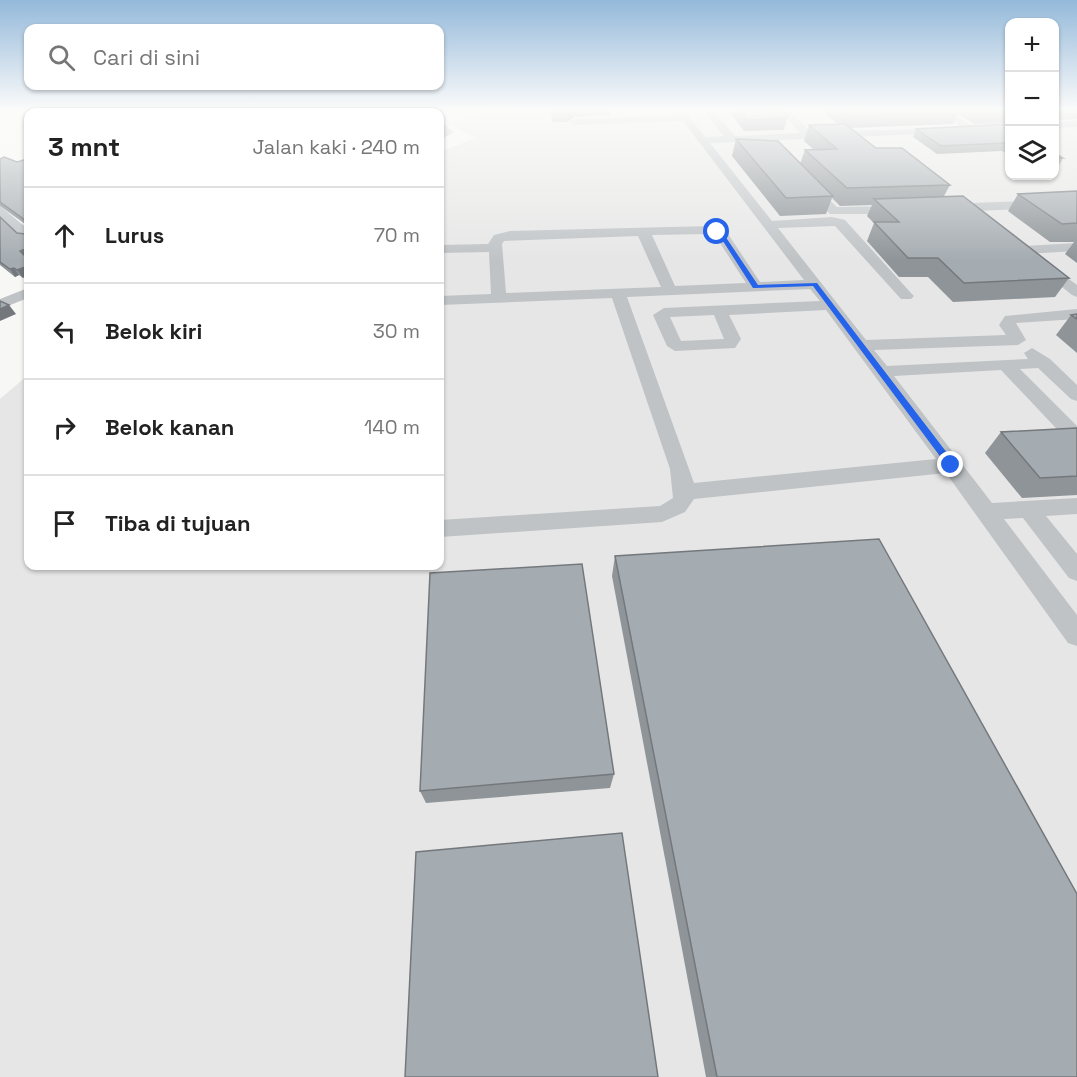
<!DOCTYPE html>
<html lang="id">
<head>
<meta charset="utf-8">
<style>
  :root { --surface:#fff; --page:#f6f6f6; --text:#222; --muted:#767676; --line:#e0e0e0 }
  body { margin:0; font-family:"Space Grotesk",sans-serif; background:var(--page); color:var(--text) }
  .controls { position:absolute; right:18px; top:18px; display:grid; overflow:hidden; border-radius:12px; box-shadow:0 2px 4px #0004 }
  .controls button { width:54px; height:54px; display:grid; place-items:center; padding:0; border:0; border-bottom:2px solid var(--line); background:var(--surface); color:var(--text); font:30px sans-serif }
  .stop { position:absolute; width:18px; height:18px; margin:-14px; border:4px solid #2563eb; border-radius:50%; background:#fff }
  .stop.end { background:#2563eb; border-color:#fff; box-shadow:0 2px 6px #0008 }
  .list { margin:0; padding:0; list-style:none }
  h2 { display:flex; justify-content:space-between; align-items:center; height:78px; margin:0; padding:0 24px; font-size:26px }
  h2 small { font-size:20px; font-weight:400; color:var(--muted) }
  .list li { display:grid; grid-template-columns:39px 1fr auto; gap:18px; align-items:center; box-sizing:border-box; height:96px; padding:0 24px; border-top:2px solid var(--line) }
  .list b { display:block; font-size:22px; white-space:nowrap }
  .list em { font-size:20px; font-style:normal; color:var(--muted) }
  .icon { flex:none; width:33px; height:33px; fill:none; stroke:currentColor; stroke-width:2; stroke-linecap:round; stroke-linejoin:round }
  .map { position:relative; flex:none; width:1077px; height:1077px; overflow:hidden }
  .search { position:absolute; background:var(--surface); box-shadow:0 2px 4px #0004; left:24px; top:24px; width:420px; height:66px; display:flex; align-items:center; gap:15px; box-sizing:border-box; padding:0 21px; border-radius:12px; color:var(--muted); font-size:22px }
  .panel { position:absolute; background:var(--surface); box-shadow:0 2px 4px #0004; left:24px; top:108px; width:420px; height:462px; border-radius:12px }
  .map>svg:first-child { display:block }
  .built { fill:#e5e6e5 }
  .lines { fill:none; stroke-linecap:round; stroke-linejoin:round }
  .minor { fill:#bfc3c6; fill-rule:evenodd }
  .wall { fill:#8e9498 }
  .shaded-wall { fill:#74787c }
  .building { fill:#a5acb1; stroke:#74787c; stroke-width:1.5 }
  .route { fill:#2563eb }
</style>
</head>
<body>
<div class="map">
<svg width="1077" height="1077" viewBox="0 0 1077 1077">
  <rect width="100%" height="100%" fill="#f7f7f5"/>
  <path class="built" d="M 489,110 L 1009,110 L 1010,176 L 1054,176 L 1055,110 L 1077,110 L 1077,1077 L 0,1077 L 0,399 L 28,375 L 28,566 L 440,566 L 440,152 L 476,138 L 447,123 Z"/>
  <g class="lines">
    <g class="minor">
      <path d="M 189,110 L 200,110 L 202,112 L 191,112 Z"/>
      <path d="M 262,110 L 281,110 L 283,112 L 261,112 Z"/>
      <path d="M 674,110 L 684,110 L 705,137 L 724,136 L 703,110 L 713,110 L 735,136 L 800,133 L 779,110 L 789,110 L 811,132 L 950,128 L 950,132 L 946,133 L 710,143 L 772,221 L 832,217 L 845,220 L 911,293 L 914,296 L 911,299 L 901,299 L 835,226 L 778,228 L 866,340 L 1006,335 L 999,325 L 1005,316 L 1077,309 L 1077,319 L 1016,323 L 1026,340 L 1018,345 L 874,350 L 887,366 L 1028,359 L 1024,353 L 1032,348 L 1050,359 L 1077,385 L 1077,401 L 1071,399 L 1038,368 L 1020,369 L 1077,426 L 1077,445 L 1070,443 L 1001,370 L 894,376 L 992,503 L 1077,498 L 1077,514 L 1046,516 L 1077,554 L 1077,581 L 1069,578 L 1023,518 L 1004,519 L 1077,615 L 1077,646 L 1068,643 L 946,473 L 694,499 L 685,512 L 662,522 L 440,537 L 440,520 L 660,506 L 673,498 L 670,469 L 612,298 L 440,305 L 440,296 L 491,294 L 489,252 L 440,253 L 440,245 L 488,244 L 494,235 L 510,231 L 710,226 L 728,234 L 760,282 L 804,280 L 683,121 L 574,125 L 569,122 L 574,119 L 678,115 ZM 708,234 L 718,240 L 746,283 L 675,286 L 652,235 ZM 638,236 L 661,287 L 506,293 L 502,244 L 504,241 ZM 810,289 L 820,301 L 664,308 L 653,315 L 667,346 L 675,351 L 735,348 L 741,339 L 729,315 L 826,310 L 936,459 L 694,483 L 627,297 ZM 714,315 L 724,339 L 681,341 L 670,317 Z"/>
      <path d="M 937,110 L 948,110 L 976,129 L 967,131 Z"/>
      <path d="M 440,121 L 454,132 L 440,140 L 440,133 L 442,131 L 440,129 Z"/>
      <path d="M 1077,121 L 1077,127 L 1054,128 L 1054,122 Z"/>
      <path d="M 804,183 L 812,183 L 837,207 L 899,206 L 905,210 L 899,214 L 830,214 L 804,187 Z"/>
      <path d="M 1077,199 L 1077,207 L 947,212 L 941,208 L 947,204 Z"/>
      <path d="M 0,206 L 28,229 L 28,239 L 23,238 L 0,217 Z"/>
      <path d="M 1077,243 L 1077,251 L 1024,254 L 1017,250 L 1024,246 Z"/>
      <path d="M 1041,259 L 1077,285 L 1077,297 L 1072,295 L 1036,266 L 1034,263 Z"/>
      <path d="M 28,288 L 28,298 L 0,309 L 0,299 Z"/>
    </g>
  </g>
  <g class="wall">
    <path d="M 214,110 L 261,110 L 258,112 L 218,112 Z"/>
    <path d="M 347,110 L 444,110 L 445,111 L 439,112 L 352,112 Z"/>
    <path d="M 549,110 L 610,110 L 610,115 L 574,117 L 567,122 L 553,122 Z"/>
    <path d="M 731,110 L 770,110 L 787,118 L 784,130 L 744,131 L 731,114 Z"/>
    <path d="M 821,110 L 1010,110 L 1010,123 L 974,124 L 958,114 L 953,124 L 851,128 L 876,148 L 950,185 L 944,196 L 1069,278 L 1055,297 L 953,302 L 928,277 L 899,277 L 867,241 L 874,223 L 867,216 L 872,205 L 840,206 L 832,198 L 826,214 L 780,216 L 732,156 L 736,139 L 800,164 L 805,150 L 814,150 L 804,141 L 809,125 L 838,124 Z"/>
    <path d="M 1054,110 L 1077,110 L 1077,119 L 1054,120 Z"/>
    <path d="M 1010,124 L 1010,155 L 1002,151 L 937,154 L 913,137 L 916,129 Z"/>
    <path d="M 1054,153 L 1063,158 L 1059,165 L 1054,166 Z"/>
    <path d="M 0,159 L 17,162 L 27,159 L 27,257 L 23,278 L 19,275 L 15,277 L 0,265 L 0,217 L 17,233 L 25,234 L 25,224 L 0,206 Z"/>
    <path d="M 1077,191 L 1077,263 L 1065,254 L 1074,242 L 1050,242 L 1008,211 L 1018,194 Z"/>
    <path d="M 1077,314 L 1077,353 L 1056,335 L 1071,315 Z"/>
    <path d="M 1077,428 L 1077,495 L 1022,498 L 985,453 L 1001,432 Z"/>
    <path d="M 615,556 L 1077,1077 L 706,1077 L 612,576 Z"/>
    <path d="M 614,774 L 610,788 L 426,803 L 420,791 Z"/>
  </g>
  <g class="shaded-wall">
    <path d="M 242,110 L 261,110 L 259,112 L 231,112 Z"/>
    <path d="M 432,110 L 444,110 L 445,111 L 439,112 L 425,112 Z"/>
    <path d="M 567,110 L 574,110 L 574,117 L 567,122 Z"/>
    <path d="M 28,248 L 28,257 L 24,258 L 20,251 Z"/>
    <path d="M 28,266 L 28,275 L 23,278 L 17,270 Z"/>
    <path d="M 14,268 L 19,275 L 15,277 L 10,269 Z"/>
    <path d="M 9,305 L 16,314 L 0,321 L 0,309 Z"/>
  </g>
  <g class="building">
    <path d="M 222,110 L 242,110 L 231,112 L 226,112 Z"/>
    <path d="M 355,110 L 432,110 L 425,112 L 361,112 Z"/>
    <path d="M 739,110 L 770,110 L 788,114 L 787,118 L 747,120 Z"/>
    <path d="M 845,110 L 920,110 L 849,113 Z"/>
    <path d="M 845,124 L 876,148 L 902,148 L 950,185 L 847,188 L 805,150 L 837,149 L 809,125 Z"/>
    <path d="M 1010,124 L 1010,145 L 1006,143 L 941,146 L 916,129 Z"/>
    <path d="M 736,139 L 778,141 L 833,196 L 786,198 Z"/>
    <path d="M 1054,153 L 1063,158 L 1054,158 Z"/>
    <path d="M 4,157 L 17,162 L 27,159 L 28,160 L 28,248 L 20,251 L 28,259 L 28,266 L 17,270 L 14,268 L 10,269 L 0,262 L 0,217 L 17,233 L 25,234 L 25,220 L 0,202 L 0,159 Z"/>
    <path d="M 1077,191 L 1077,223 L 1062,224 L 1018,194 Z"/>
    <path d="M 963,196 L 1069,278 L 964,283 L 938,258 L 908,258 L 874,222 L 899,222 L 874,199 Z"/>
    <path d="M 0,301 L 9,305 L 0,309 Z"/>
    <path d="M 1077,314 L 1077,319 L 1071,315 Z"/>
    <path d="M 1077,428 L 1077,476 L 1040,478 L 1001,432 Z"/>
    <path d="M 879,539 L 1077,894 L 1077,1077 L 717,1077 L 615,556 Z"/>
    <path d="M 582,564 L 614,774 L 420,791 L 430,573 Z"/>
    <path d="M 622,833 L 658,1077 L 405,1077 L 416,852 Z"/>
  </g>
  <linearGradient id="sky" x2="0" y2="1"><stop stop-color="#94b9da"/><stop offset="0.42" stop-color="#fbfbfa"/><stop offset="1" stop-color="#fbfbfa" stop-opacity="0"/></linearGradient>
  <rect width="1077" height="261" fill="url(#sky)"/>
  <path class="route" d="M 719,231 L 725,236 L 758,285 L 817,283 L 954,462 L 954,467 L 948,467 L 813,286 L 753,288 L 721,238 L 714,232 Z"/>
</svg>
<div class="controls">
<button>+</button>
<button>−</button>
<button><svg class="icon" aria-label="layers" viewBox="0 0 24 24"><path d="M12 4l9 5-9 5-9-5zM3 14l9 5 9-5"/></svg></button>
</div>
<div class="stop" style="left:717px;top:232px"></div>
<div class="stop end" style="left:951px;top:465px"></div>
<div class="search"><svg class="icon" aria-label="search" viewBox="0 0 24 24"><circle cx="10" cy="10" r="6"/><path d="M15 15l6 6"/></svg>Cari di sini</div>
<section class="panel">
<h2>3 mnt<small>Jalan kaki · 240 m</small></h2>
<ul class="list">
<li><svg class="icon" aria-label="ahead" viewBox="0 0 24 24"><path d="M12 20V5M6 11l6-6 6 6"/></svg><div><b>Lurus</b></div><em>70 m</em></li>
<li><svg class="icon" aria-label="left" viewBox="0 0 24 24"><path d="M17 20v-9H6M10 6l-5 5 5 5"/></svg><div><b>Belok kiri</b></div><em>30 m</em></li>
<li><svg class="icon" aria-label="right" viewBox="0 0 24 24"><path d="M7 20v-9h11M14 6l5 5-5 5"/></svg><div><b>Belok kanan</b></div><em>140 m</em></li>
<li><svg class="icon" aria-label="arrive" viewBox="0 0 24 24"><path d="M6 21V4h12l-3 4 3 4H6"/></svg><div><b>Tiba di tujuan</b></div></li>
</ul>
</section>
</div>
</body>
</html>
